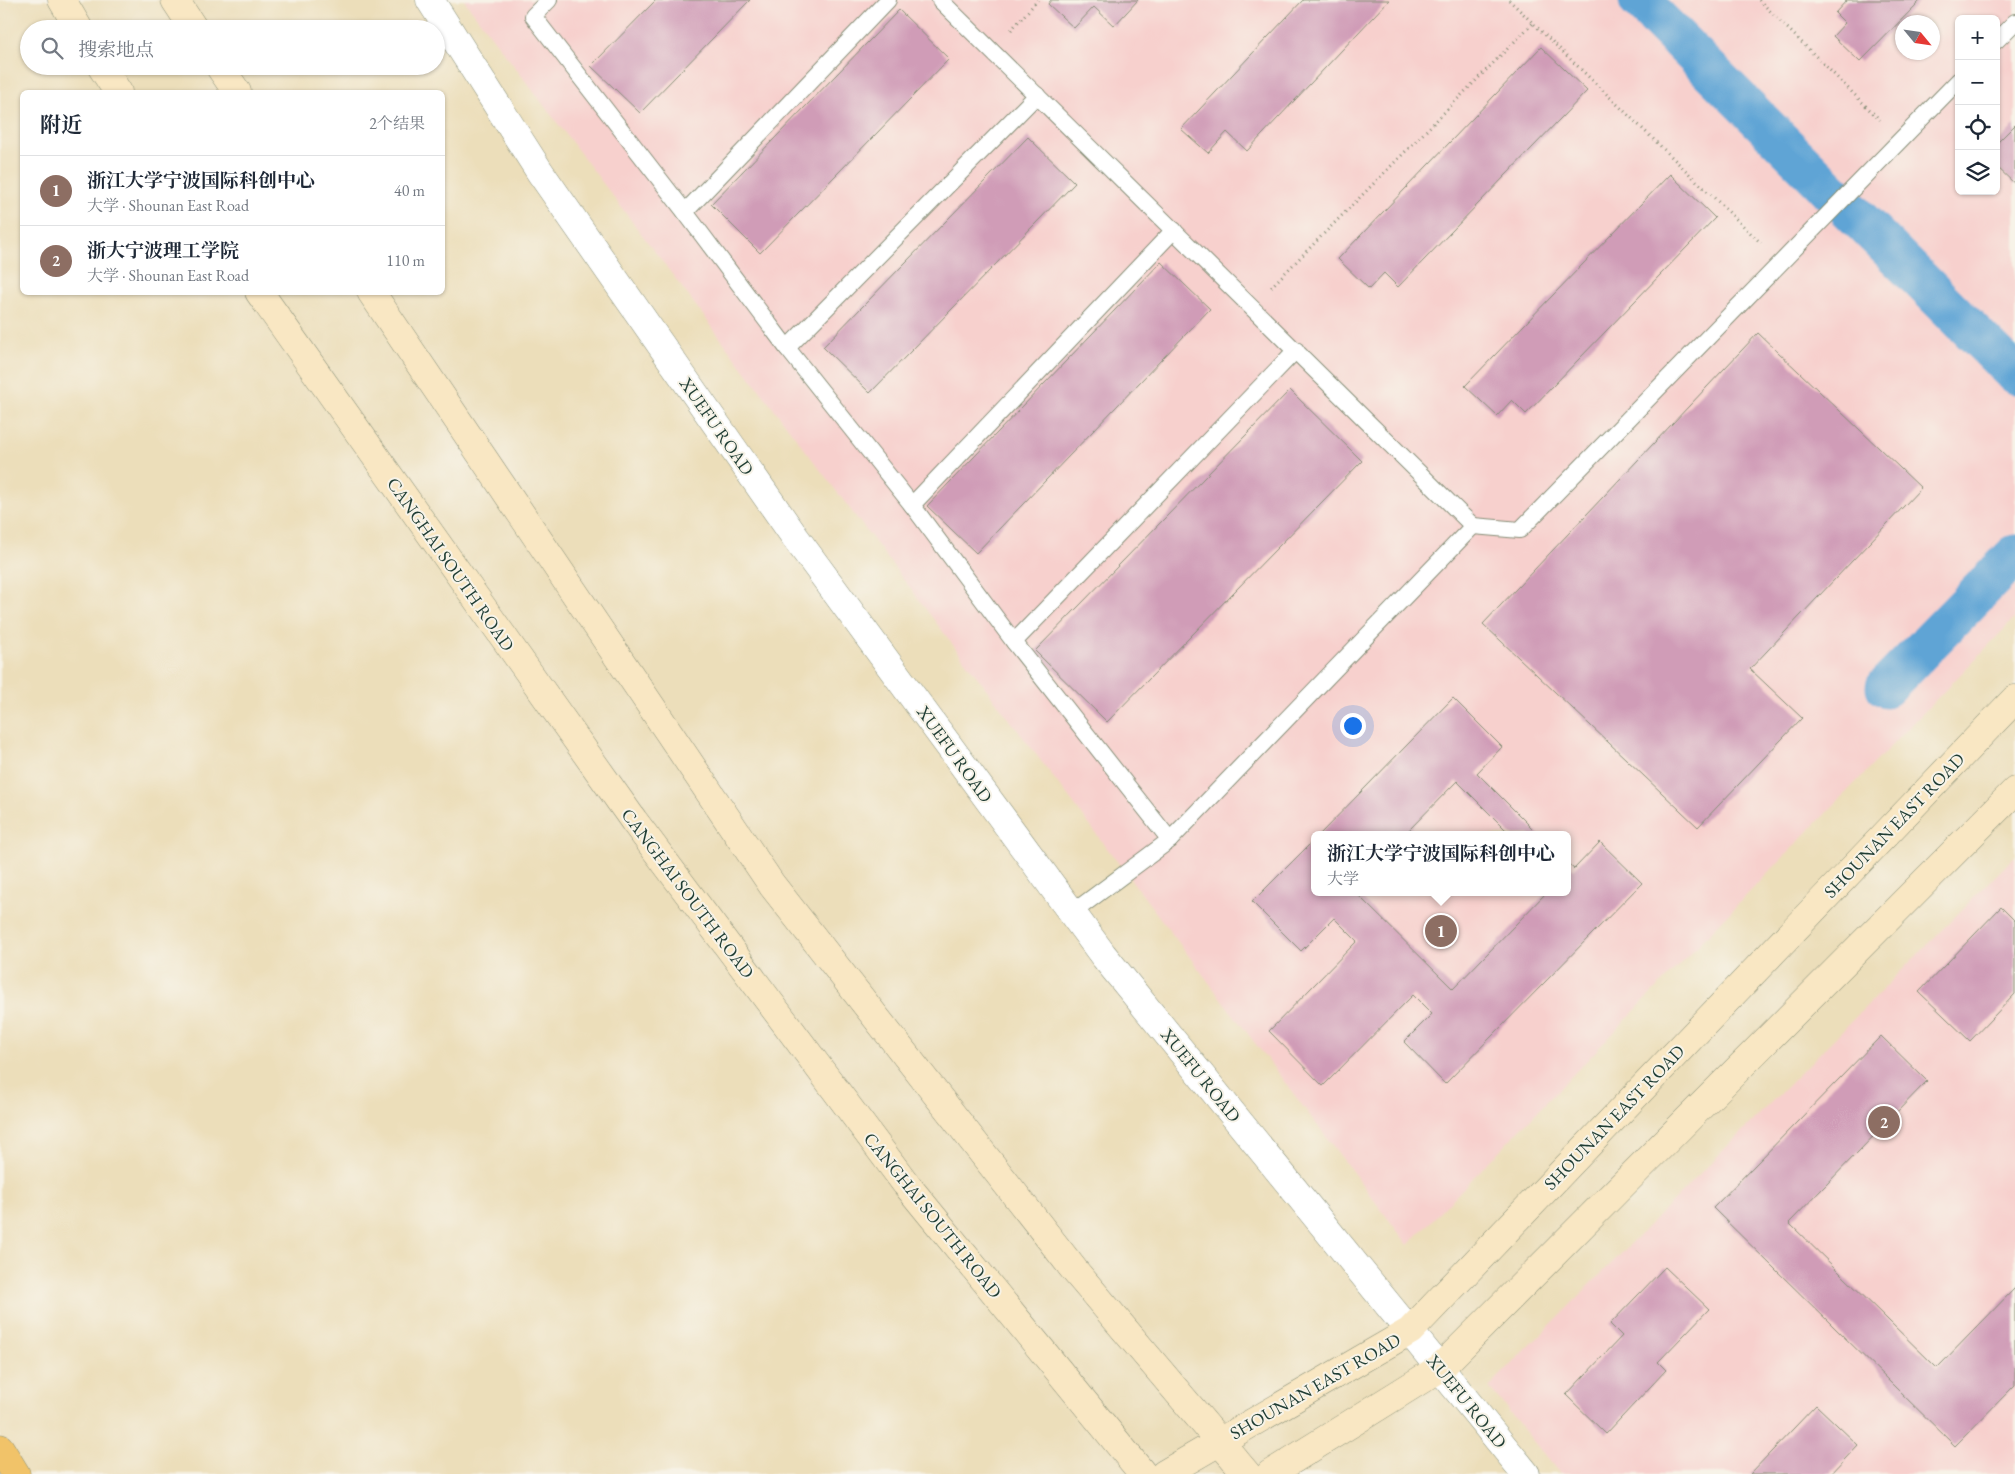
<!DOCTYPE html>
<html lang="zh">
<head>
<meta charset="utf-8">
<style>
  :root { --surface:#fff; --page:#f6f6f7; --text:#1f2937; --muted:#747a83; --line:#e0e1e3; --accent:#1f6fb2 }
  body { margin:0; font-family:"EB Garamond","Noto Serif SC",serif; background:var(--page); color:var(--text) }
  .controls { position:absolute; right:15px; top:15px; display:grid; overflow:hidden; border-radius:8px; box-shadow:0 1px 4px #0004 }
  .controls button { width:45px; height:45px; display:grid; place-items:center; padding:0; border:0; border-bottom:1px solid var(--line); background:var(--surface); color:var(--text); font:25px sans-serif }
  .compass { position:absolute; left:1895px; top:15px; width:45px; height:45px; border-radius:50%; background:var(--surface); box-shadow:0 1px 4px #0004; rotate:119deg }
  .you { position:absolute; left:1352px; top:725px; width:18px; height:18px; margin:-12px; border:4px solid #fff; border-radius:50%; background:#1a73e8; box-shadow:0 0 0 8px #1a73e833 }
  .badge { display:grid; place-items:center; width:32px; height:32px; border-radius:50%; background:var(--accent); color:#fff; font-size:16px; font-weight:700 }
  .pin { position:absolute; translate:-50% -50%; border:2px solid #fff; box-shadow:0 1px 5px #0006 }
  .popup { position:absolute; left:1311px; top:831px; width:260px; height:65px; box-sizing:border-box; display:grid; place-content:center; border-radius:8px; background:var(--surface); filter:drop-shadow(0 1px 4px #0005); font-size:16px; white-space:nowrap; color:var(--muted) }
  .popup b { font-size:19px; color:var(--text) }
  .popup::after { content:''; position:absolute; left:50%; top:100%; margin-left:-10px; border:10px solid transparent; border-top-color:var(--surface) }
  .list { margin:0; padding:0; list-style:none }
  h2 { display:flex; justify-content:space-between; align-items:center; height:65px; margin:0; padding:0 20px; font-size:21px }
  h2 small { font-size:16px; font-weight:400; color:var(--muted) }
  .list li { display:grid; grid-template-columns:32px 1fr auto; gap:15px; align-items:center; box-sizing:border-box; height:70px; padding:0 20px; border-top:1px solid var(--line) }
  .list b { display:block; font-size:19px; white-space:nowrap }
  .list p { margin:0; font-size:16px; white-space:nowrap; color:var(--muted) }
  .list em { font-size:16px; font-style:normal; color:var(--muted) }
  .icon { flex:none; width:28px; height:28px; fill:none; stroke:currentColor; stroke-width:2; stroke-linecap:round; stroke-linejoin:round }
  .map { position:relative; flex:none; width:2015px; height:1474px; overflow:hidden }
  .search { position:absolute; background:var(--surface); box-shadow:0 1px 4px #0004; left:20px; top:20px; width:425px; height:55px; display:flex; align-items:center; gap:12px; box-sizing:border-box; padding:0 18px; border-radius:28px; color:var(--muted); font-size:19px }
  .panel { position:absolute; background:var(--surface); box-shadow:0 1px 4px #0004; left:20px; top:90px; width:425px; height:205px; border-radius:8px }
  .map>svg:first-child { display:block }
  .built { fill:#f7d0cd; fill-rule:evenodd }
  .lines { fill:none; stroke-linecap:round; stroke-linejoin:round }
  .canal { stroke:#5fa4d5; stroke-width:41 }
  .building { fill:#d09cb7 }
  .service-casing { stroke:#868e77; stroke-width:18 }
  .tertiary-casing { stroke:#868e77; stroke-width:29 }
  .secondary-casing { stroke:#868e77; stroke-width:29 }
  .motorway-casing { stroke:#868e77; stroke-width:29 }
  .path { stroke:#868e77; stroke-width:3; stroke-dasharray:1 4; stroke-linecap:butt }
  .service { stroke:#fff; stroke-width:16 }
  .tertiary { stroke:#fff; stroke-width:28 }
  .secondary { stroke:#f9e7c3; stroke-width:28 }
  .motorway { stroke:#f1c369; stroke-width:28 }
  .labels { text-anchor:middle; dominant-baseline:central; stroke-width:4; stroke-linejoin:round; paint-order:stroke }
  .street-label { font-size:18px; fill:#1f3d34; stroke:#f7f3e8 }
</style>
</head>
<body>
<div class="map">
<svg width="2015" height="1474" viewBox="0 0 2015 1474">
  <rect width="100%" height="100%" fill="#f7f3e8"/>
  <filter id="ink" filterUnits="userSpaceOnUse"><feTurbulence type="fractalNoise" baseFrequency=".02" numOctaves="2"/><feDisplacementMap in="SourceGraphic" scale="10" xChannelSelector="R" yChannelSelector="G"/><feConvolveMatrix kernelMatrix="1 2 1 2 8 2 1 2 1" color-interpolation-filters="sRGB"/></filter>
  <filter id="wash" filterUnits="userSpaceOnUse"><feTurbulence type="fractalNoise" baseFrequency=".0096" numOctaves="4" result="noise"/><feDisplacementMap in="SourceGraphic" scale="20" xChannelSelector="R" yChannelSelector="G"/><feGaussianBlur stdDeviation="1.12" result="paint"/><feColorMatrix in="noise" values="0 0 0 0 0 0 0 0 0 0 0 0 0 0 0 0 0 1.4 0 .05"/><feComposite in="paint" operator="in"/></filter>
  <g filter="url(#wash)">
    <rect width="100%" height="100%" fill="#ecdeba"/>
    <g class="built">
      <path d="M 464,0 L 2015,0 L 2015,618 L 1408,1245 ZM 1959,19 L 1996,19 L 1996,191 L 1959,191 ZM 1902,22 L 1932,22 L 1932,52 L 1902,52 ZM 1315,835 L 1567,835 L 1567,892 L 1315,892 Z"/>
      <path d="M 2015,856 L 2015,1474 L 1560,1474 L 1489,1387 Z"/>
    </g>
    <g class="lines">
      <g class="canal">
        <path d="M 1639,0 L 2015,374"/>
        <path d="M 1886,687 L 2015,555"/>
      </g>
    </g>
    <g id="blocks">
      <g class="building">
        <path d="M 656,0 L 750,0 L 640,113 L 591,66 Z"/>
        <path d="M 1051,0 L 1138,0 L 1114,26 L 1094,7 L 1074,28 L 1048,4 Z"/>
        <path d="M 1303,0 L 1389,0 L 1247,151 L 1227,132 L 1208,153 L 1181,129 Z"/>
        <path d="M 1847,0 L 1921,0 L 1860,62 L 1833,36 L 1845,23 L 1835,13 Z"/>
        <path d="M 899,10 L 949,59 L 760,253 L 711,204 Z"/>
        <path d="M 1541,47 L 1587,91 L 1398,287 L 1384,273 L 1369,289 L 1338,259 Z"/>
        <path d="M 2015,125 L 2015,184 L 1996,166 L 1996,144 Z"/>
        <path d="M 1028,137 L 1075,183 L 870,393 L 823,347 Z"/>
        <path d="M 1670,174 L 1715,218 L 1526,414 L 1512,400 L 1497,416 L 1465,386 Z"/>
        <path d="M 1161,262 L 1210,309 L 976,553 L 927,506 Z"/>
        <path d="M 1758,333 L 1921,488 L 1750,669 L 1802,718 L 1698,827 L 1483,624 Z"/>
        <path d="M 1290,390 L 1362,461 L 1107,722 L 1035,651 Z"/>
        <path d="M 1453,698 L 1502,747 L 1477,773 L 1539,835 L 1511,835 L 1457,781 L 1404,835 L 1319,835 Z"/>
        <path d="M 1315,839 L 1315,892 L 1355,892 L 1453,989 L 1547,892 L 1567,892 L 1567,863 L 1574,869 L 1600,842 L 1642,883 L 1445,1084 L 1404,1042 L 1432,1014 L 1413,995 L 1323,1086 L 1269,1031 L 1357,941 L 1334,918 L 1301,951 L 1252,902 Z"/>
        <path d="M 2001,907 L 2015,921 L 2015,994 L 1970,1041 L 1919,992 Z"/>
        <path d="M 1881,1036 L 1927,1081 L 1789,1223 L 1937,1368 L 2015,1288 L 2015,1385 L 1955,1446 L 1713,1208 Z"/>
        <path d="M 1665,1267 L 1709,1309 L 1658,1362 L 1666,1370 L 1606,1434 L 1566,1395 L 1622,1336 L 1610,1324 Z"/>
        <path d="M 1816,1405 L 1858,1445 L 1831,1474 L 1750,1474 Z"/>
      </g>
    </g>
  </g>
  <g filter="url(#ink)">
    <use href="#blocks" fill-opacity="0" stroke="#868e77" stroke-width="1"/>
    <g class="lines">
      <defs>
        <g id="service">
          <path d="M 549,0 L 533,16 L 685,212 L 787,348 L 912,505 L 1014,642 L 1170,840"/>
          <path d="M 940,0 L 1473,526 L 1170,840 L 1072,913"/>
          <path d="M 1996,41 L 2015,22"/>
          <path d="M 685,212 L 888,0"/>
          <path d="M 787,348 L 1037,95"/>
          <path d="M 912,505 L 1174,230"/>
          <path d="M 1473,526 L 1520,530 L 1959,80"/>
          <path d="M 1014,642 L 1296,350"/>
        </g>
        <path id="tertiary" d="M 430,0 L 540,172 L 795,537 L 1103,955 L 1526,1474"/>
        <g id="secondary">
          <path d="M 62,0 L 79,29"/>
          <path d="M 175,0 L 194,29"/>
          <path d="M 101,66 L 118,92"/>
          <path d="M 219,66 L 237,92"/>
          <path d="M 259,292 L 634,821 L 906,1184 L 1143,1474"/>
          <path d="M 371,292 L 772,885 L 1075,1271 L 1247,1474"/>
          <path d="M 1164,1474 L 1410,1331 L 2015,699"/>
          <path d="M 1270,1474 L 1440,1368 L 2015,791"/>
        </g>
        <path id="motorway" d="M 0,1448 L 16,1474"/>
      </defs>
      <use href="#service" class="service-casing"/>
      <use href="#tertiary" class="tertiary-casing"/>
      <use href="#secondary" class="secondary-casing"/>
      <use href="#motorway" class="motorway-casing"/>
      <g class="path">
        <path d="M 1509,0 L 1761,243"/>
        <path d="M 1759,0 L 1880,120"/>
        <path d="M 1011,30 L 1038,0"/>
        <path d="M 1271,287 L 1533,23"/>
      </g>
      <use href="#service" class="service"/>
      <use href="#tertiary" class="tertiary"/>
      <use href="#secondary" class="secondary"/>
      <use href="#motorway" class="motorway"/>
    </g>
  </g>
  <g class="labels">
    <g class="street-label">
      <text transform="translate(717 426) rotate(55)">XUEFU ROAD</text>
      <text transform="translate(451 564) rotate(55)">CANGHAI SOUTH ROAD</text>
      <text transform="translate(955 754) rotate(54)">XUEFU ROAD</text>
      <text transform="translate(1894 825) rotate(-46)">SHOUNAN EAST ROAD</text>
      <text transform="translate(688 893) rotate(53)">CANGHAI SOUTH ROAD</text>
      <text transform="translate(1201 1075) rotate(51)">XUEFU ROAD</text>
      <text transform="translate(1614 1117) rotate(-46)">SHOUNAN EAST ROAD</text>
      <text transform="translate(933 1215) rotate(51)">CANGHAI SOUTH ROAD</text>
      <text transform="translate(1315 1386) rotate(-30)">SHOUNAN EAST ROAD</text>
      <text transform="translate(1467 1401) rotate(51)">XUEFU ROAD</text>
    </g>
  </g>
</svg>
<div class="controls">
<button>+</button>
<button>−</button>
<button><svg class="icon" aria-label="locate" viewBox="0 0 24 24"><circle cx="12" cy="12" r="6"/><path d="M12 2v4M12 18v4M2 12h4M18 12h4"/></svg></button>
<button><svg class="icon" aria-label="layers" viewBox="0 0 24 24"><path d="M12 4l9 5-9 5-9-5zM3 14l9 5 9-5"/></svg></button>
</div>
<svg class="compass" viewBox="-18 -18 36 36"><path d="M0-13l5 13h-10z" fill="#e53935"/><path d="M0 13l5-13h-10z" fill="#747a83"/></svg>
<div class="you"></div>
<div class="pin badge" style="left:1441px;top:931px;background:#8d6e63">1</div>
<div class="popup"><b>浙江大学宁波国际科创中心</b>大学</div>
<div class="pin badge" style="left:1884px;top:1122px;background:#8d6e63">2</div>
<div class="search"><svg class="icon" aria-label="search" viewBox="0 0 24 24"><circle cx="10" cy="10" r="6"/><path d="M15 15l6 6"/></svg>搜索地点</div>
<section class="panel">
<h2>附近<small>2个结果</small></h2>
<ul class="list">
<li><span class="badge" style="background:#8d6e63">1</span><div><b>浙江大学宁波国际科创中心</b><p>大学 · Shounan East Road</p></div><em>40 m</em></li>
<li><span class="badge" style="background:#8d6e63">2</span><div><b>浙大宁波理工学院</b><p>大学 · Shounan East Road</p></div><em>110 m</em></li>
</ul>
</section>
</div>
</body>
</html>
